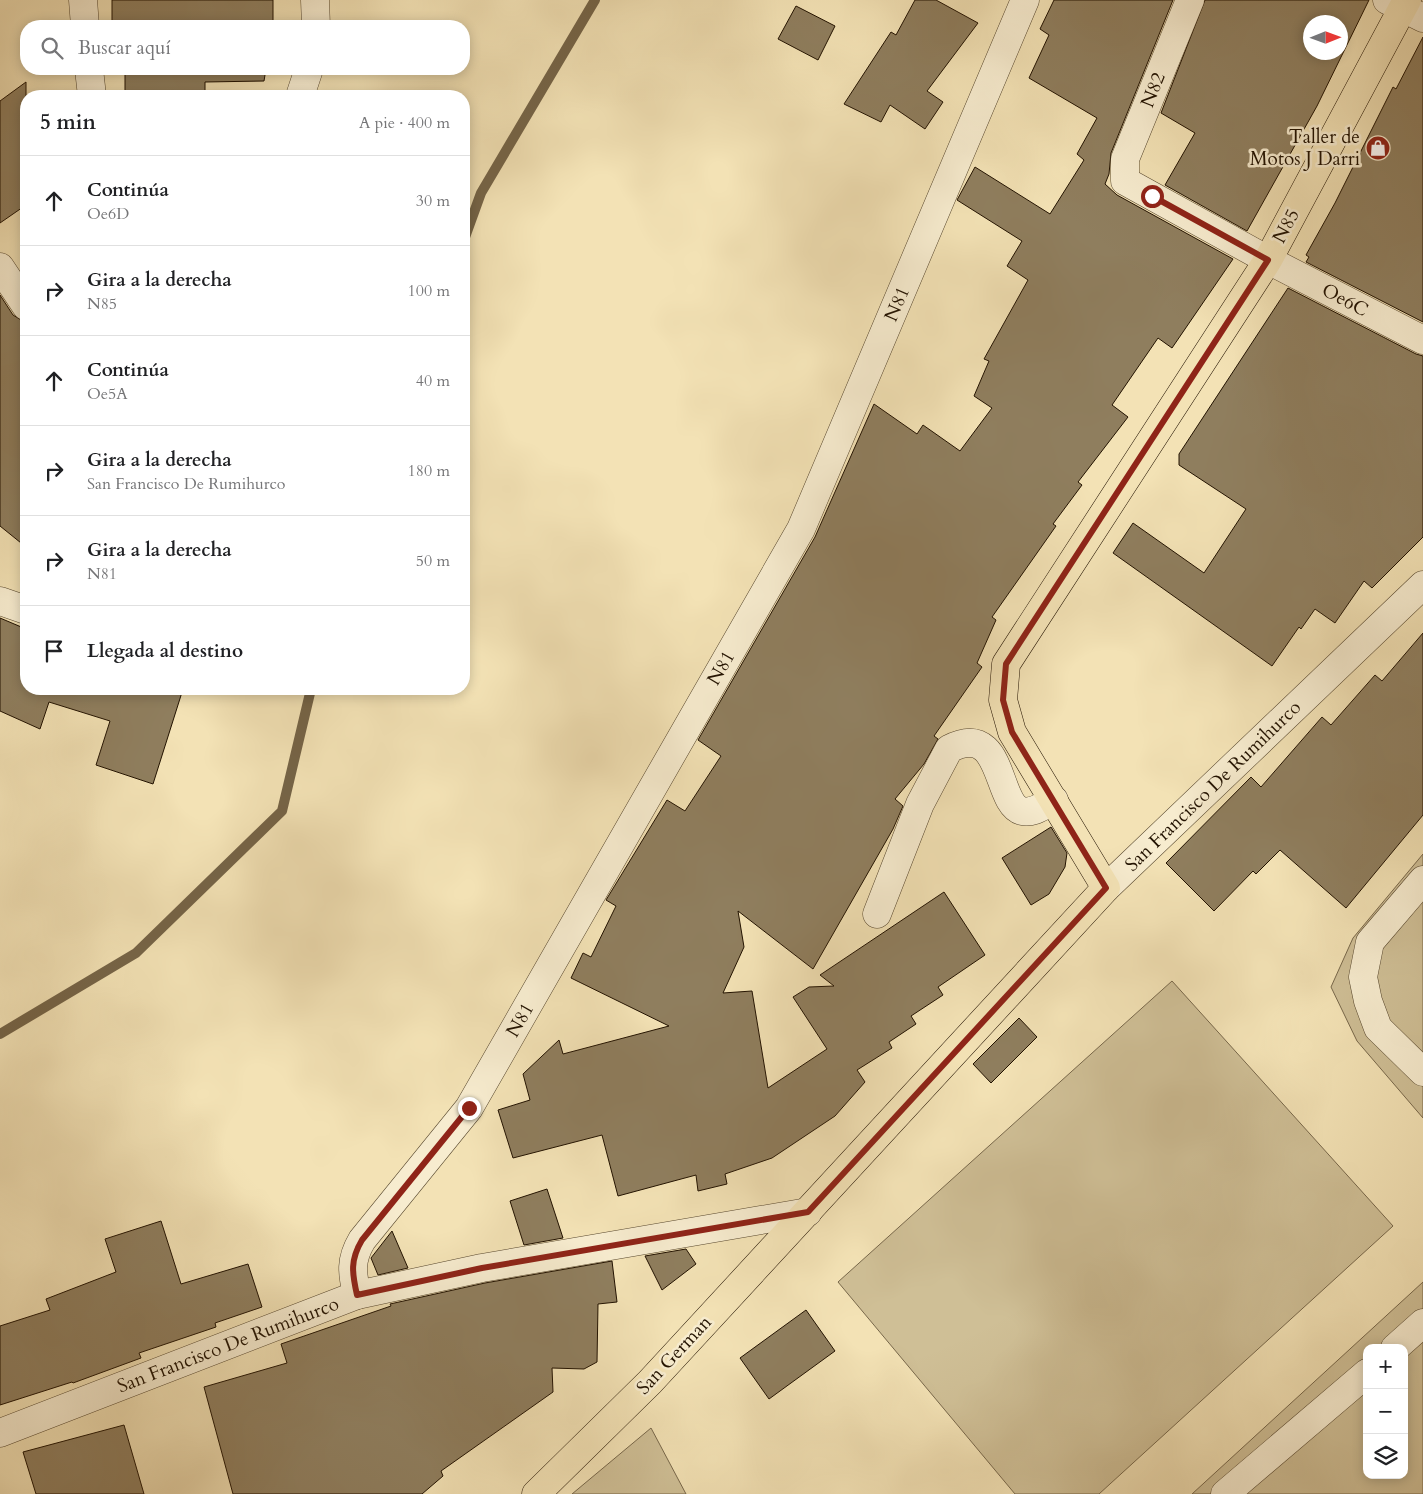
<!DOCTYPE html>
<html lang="es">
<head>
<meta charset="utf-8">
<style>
  :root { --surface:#fff; --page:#f2f2f2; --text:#202124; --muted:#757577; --line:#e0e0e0 }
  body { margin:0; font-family:Cardo,serif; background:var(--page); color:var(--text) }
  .controls { position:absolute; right:15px; bottom:15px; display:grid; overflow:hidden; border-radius:10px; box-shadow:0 2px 12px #0003 }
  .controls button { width:45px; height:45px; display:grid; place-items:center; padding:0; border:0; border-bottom:1px solid var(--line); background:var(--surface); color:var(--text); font:25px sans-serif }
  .compass { position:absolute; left:1303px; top:15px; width:45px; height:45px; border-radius:50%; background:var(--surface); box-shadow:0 2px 12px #0003; rotate:89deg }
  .stop { position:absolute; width:15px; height:15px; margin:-11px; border:4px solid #8f2418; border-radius:50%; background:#fff }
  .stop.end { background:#8f2418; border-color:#fff; box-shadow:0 1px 5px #0008 }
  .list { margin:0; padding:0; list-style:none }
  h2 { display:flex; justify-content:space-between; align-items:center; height:65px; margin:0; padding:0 20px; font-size:21px }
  h2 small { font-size:16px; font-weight:400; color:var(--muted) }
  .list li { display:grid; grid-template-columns:32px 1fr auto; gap:15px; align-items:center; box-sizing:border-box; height:90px; padding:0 20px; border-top:1px solid var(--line) }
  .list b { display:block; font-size:19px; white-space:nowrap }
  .list p { margin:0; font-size:16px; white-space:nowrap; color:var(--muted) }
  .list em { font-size:16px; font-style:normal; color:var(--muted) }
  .icon { flex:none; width:28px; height:28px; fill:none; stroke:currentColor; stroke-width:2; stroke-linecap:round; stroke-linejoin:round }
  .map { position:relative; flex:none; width:1423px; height:1494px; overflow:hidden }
  .search { position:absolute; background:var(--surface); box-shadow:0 2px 12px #0003; left:20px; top:20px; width:450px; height:55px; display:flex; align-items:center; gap:12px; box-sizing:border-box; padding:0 18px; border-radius:20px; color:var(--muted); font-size:19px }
  .panel { position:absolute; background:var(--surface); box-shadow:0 2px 12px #0003; left:20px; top:90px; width:450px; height:605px; border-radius:20px }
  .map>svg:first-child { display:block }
  .green { fill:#cfbf96; stroke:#78684b; fill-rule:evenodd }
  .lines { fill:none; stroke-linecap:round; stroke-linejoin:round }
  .stream { stroke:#756447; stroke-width:10 }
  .building { fill:#8f7e5e; stroke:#221200; fill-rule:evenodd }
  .minor-casing { stroke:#56462d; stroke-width:29 }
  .major-casing { stroke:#221200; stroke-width:29 }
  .minor { stroke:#f7eccf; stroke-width:28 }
  .major { stroke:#f3e2b5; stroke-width:28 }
  .route { stroke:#8f2418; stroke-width:6 }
  .labels { text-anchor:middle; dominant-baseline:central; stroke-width:5; stroke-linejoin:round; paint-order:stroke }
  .street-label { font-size:19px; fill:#221200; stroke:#f7eccf }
  .poi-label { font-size:19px; fill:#221200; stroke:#f7eccf; text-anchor:end }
</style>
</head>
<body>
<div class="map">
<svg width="1423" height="1494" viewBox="0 0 1423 1494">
  <rect width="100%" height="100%" fill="#f3e2b5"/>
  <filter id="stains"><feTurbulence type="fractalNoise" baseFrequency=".004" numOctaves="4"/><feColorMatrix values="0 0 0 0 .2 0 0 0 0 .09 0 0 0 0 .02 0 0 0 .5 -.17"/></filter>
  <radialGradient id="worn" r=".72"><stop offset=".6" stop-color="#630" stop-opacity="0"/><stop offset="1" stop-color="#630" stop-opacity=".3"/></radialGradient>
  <g class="green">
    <path d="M 1423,854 L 1423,1118 L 1357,1041 L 1331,987 L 1353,938 Z"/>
    <path d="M 1172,981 L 1393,1226 L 1099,1494 L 1015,1494 L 838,1282 Z"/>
    <path d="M 1423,1282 L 1423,1494 L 1192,1494 ZM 1367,1348 L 1404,1348 L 1404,1475 L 1367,1475 Z"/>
    <path d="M 651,1428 L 686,1494 L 572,1494 Z"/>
  </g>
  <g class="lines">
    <g class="stream">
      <path d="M 464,240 L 481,193 L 595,0"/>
      <path d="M 0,1034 L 136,953 L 282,811 L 311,689"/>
    </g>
  </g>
  <g class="building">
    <rect x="112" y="0" width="161" height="26"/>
    <path d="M 915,0 L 936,0 L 978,23 L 927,91 L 943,102 L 925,129 L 890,105 L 881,122 L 844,104 L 891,32 L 896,35 Z"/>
    <path d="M 1054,0 L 1173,0 L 1111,153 L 1109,174 L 1105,184 L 1117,195 L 1233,259 L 1172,348 L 1158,338 L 1112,405 L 1128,417 L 1078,482 L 1082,485 L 1053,524 L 1056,526 L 992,617 L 996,620 L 977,663 L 982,667 L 934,736 L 938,739 L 924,764 L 895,799 L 903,806 L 893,829 L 813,969 L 738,911 L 744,947 L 723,993 L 752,991 L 768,1088 L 827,1049 L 793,997 L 809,987 L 834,986 L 820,975 L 944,892 L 985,955 L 938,987 L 943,995 L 911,1016 L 916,1024 L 889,1042 L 892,1048 L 857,1070 L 865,1082 L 835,1116 L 772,1158 L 725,1174 L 727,1184 L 698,1191 L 696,1175 L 618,1196 L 602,1135 L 513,1158 L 498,1110 L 530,1100 L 523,1074 L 559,1040 L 563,1054 L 669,1026 L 571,978 L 583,953 L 591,957 L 616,906 L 606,900 L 667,800 L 685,811 L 721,756 L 698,740 L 815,537 L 874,404 L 917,434 L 923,425 L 960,451 L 992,408 L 974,396 L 989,361 L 984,359 L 1028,280 L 1007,266 L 1022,241 L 957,200 L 975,167 L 1050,214 L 1084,160 L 1077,154 L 1097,118 L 1029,78 L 1049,35 L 1040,29 Z"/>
    <path d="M 1205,0 L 1369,0 L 1317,106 L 1247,231 L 1165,185 L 1195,133 L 1161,113 ZM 1310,22 L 1340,22 L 1340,52 L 1310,52 Z"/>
    <path d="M 796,6 L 835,26 L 818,60 L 778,39 Z"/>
    <path d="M 1423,37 L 1423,322 L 1306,262 L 1309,257 L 1306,255 L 1335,203 L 1393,87 L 1396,89 Z"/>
    <path d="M 125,69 L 266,69 L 264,81 L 205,82 L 205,96 L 125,96 Z"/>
    <path d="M 26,82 L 26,205 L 0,223 L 0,101 Z"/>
    <path d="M 1288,288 L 1416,354 L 1423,356 L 1423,537 L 1372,588 L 1364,581 L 1335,623 L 1315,609 L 1301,629 L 1299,627 L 1272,666 L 1113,553 L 1133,523 L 1204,573 L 1246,509 L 1179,465 L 1179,454 Z"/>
    <path d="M 0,295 L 13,315 L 26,323 L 26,547 L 0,526 Z"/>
    <path d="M 0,618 L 26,629 L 26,689 L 183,689 L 153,784 L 96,765 L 110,721 L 49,702 L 40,729 L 0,711 Z"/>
    <path d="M 1423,633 L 1423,815 L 1346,908 L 1280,850 L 1256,874 L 1253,871 L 1214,911 L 1166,863 L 1251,777 L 1261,787 L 1322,717 L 1331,725 L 1375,675 L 1382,681 Z"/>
    <path d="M 1051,827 L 1067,853 L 1065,867 L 1049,894 L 1031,905 L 1002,858 Z"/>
    <path d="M 1019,1018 L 1037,1037 L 991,1083 L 973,1064 Z"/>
    <path d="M 547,1189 L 563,1238 L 524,1245 L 510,1201 Z"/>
    <path d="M 161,1221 L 181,1284 L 248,1264 L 262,1307 L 215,1323 L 216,1327 L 139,1353 L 141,1358 L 73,1383 L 72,1382 L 0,1405 L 0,1326 L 50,1310 L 46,1299 L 116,1272 L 105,1239 Z"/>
    <path d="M 392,1231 L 408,1268 L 378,1275 L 371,1258 Z"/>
    <path d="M 686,1249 L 696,1264 L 662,1290 L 645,1256 Z"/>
    <path d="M 612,1261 L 617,1302 L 598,1304 L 597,1362 L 584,1369 L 552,1368 L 553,1392 L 441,1471 L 443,1476 L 422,1494 L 233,1494 L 204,1387 L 287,1363 L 281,1344 L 391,1306 L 390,1304 L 485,1283 Z"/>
    <path d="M 806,1310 L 835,1351 L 769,1399 L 740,1358 Z"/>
    <path d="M 124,1425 L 144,1494 L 36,1494 L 23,1452 Z"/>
  </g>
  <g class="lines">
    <defs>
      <g id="minor">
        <path d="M 83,0 L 85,26"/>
        <path d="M 315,0 L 316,26"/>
        <path d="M 1190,0 L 1125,159 L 1125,181 L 1268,260 L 1423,340"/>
        <path d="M 1387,0 L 1423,18"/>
        <path d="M 89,69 L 92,96"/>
        <path d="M 300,96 L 309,69"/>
        <path d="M 0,267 L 26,306"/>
        <path d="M 0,601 L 26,610"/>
        <path d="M 1423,880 L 1370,942 L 1363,977 L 1368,1001 L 1378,1028 L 1423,1072"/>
        <path d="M 1106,888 L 1423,585"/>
        <path d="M 877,914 L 920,804 L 949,749 C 1005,720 995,804 1022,811 C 1033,814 1044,805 1054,800"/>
        <path d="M 357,1295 C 352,1273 350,1260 362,1240 L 469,1108 L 801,529 L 1025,0"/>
        <path d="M 1395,1348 L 1423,1323"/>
        <path d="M 0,1433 L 357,1295 L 482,1268 L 808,1212"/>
        <path d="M 1225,1494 L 1367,1373"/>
      </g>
      <path id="major" d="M 536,1494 L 650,1382 L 1106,888 L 1012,732 L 1003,700 L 1006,664 L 1268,260 L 1407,0"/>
    </defs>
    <use href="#minor" class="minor-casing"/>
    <use href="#major" class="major-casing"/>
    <use href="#minor" class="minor"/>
    <use href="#major" class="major"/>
  </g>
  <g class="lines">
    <path class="route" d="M 469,1108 L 362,1240 C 350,1260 352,1273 357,1295 L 482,1268 L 808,1212 L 1106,888 L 1012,732 L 1003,700 L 1006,664 L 1268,260 L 1152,196"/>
  </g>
  <defs>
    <symbol id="shop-disc" viewBox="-11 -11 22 22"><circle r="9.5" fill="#8f2418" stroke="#f7eccf"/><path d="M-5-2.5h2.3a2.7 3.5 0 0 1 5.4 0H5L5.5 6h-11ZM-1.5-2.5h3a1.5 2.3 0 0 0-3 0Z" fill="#fff"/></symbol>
  </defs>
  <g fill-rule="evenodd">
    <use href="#shop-disc" x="1364" y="134" width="28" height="28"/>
  </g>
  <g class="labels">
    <g class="street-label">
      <text transform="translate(1153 90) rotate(-68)">N82</text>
      <text transform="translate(1286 226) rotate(-62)">N85</text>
      <text transform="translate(1345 300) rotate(28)">Oe6C</text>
      <text transform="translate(897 304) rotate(-67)">N81</text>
      <text transform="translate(721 668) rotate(-60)">N81</text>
      <text transform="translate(1213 786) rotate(-44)">San Francisco De Rumihurco</text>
      <text transform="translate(520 1020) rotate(-60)">N81</text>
      <text transform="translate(228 1345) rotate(-21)">San Francisco De Rumihurco</text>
      <text transform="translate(674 1355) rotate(-47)">San German</text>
    </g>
    <g class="poi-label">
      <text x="1360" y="137">Taller de<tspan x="1360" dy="22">Motos J Darri</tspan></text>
    </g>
  </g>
  <rect width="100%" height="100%" filter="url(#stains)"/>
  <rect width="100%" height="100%" fill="url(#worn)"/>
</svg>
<div class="controls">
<button>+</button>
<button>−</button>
<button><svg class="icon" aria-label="layers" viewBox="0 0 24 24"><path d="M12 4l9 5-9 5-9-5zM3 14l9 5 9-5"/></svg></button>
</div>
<svg class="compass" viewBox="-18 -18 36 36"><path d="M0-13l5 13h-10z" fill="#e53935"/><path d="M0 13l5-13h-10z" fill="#757577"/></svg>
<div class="stop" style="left:1152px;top:196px"></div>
<div class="stop end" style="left:469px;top:1108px"></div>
<div class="search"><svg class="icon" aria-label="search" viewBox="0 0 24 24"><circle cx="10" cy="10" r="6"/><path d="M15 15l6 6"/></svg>Buscar aquí</div>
<section class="panel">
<h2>5 min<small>A pie · 400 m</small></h2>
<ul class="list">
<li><svg class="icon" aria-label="ahead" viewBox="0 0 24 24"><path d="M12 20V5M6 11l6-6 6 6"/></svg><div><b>Continúa</b><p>Oe6D</p></div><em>30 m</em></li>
<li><svg class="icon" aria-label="right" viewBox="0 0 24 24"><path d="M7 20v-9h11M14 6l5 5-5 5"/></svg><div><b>Gira a la derecha</b><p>N85</p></div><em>100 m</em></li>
<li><svg class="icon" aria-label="ahead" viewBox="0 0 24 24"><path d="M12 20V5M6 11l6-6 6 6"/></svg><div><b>Continúa</b><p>Oe5A</p></div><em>40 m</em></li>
<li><svg class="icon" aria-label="right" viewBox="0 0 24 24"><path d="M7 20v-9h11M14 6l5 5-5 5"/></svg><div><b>Gira a la derecha</b><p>San Francisco De Rumihurco</p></div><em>180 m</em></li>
<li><svg class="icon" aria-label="right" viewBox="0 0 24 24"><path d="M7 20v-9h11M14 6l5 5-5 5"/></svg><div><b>Gira a la derecha</b><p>N81</p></div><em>50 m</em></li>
<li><svg class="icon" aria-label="arrive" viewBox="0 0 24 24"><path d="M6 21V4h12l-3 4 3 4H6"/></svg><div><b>Llegada al destino</b></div></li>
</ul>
</section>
</div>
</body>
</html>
